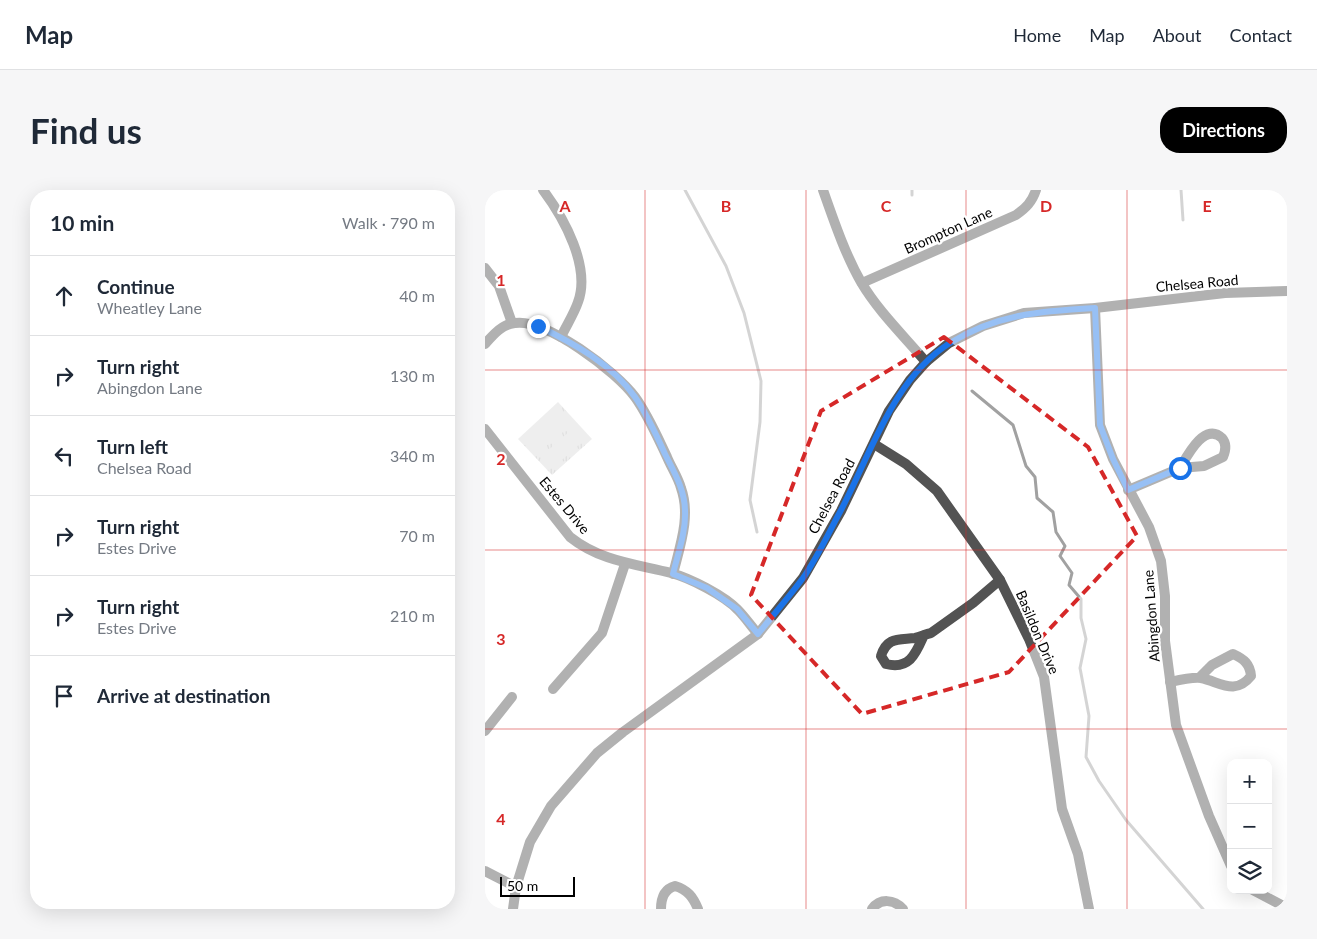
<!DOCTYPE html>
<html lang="en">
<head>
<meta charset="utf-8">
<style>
  :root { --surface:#fff; --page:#f6f6f7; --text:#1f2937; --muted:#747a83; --line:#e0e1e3; --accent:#000 }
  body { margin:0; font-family:Lato,sans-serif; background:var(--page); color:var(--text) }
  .controls { position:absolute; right:15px; bottom:15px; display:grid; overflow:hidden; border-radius:10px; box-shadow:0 5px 20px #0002 }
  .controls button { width:45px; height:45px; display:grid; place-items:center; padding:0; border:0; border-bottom:1px solid var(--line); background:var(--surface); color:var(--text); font:25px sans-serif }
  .scale { position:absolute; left:15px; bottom:12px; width:75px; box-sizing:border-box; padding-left:5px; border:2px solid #000; border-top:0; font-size:14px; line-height:18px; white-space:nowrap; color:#000; -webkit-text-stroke:4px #fff; paint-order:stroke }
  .stop { position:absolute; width:15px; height:15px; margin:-11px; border:4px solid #1a73e8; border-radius:50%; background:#fff }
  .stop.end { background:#1a73e8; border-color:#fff; box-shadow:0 1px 5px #0008 }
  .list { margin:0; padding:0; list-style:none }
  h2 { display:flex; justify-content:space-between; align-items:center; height:65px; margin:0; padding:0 20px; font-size:21px }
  h2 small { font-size:16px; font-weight:400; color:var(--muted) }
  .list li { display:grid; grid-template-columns:32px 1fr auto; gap:15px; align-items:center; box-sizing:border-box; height:80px; padding:0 20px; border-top:1px solid var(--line) }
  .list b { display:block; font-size:19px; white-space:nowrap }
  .list p { margin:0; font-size:16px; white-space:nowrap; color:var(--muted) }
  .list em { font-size:16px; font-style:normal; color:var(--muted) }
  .icon { flex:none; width:28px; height:28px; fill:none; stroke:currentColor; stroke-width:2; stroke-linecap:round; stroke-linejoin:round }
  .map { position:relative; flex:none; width:802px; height:719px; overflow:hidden; border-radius:20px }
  header { display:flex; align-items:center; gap:30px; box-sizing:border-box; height:70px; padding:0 25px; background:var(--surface); border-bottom:1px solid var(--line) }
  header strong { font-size:24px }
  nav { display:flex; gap:28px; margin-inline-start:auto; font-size:18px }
  .intro { display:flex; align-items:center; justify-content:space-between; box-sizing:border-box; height:120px; padding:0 30px }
  h1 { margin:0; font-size:35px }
  .button { padding:12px 22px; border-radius:20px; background:var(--accent); color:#fff; font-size:18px; font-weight:700 }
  main { display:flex; gap:30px; padding:0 30px }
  aside { flex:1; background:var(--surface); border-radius:20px; box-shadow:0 5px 20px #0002 }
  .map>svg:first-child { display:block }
  .park { fill:url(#park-tufts) }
  .pitch { fill:#dadada }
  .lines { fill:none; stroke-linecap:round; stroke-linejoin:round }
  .stream { stroke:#a1a1a1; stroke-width:3 }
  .minor { stroke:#535353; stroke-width:10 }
  .tertiary { stroke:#535353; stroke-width:10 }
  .route { stroke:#1a73e8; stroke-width:6 }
  .marked { fill:none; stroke:#d62828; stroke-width:4; stroke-dasharray:10 6; stroke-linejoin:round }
  .grid { fill:none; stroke:#d62828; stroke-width:1; stroke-opacity:0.55 }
  .labels { text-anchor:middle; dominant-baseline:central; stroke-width:4.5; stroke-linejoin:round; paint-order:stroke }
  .street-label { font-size:14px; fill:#000; stroke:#fff }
  .grid-label { font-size:16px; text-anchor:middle; font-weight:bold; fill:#d62828; stroke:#fff; stroke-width:4.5; stroke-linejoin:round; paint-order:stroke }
</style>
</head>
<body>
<header>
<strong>Map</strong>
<nav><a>Home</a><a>Map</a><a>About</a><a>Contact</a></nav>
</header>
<div class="intro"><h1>Find us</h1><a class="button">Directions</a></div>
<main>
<aside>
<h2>10 min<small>Walk · 790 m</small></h2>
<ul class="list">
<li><svg class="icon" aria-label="ahead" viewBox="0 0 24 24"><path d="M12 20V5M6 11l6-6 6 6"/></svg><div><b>Continue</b><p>Wheatley Lane</p></div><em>40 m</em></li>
<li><svg class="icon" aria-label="right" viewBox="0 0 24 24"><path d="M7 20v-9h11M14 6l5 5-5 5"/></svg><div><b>Turn right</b><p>Abingdon Lane</p></div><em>130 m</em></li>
<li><svg class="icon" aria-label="left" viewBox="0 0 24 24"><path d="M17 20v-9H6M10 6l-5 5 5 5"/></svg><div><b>Turn left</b><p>Chelsea Road</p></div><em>340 m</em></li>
<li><svg class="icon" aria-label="right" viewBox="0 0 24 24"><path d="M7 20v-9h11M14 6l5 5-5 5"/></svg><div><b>Turn right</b><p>Estes Drive</p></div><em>70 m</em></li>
<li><svg class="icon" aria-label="right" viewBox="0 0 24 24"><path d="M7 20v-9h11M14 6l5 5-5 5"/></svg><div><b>Turn right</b><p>Estes Drive</p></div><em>210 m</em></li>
<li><svg class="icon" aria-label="arrive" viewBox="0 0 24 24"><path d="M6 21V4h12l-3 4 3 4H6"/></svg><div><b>Arrive at destination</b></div></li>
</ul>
</aside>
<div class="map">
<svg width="802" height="719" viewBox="0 0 802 719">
  <defs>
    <pattern id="park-tufts" width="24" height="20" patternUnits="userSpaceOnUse" patternTransform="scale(1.25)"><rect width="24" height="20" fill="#dadada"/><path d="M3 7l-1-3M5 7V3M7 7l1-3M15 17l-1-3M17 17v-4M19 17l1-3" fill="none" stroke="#b9b9b9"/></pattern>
  </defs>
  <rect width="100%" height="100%" fill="#fff"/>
  <path class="park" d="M 73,212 L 107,249 L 67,285 L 33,249 Z"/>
  <g class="pitch">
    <path d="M 69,222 L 80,234 L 54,258 L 43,246 Z"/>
    <path d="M 86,240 L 97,252 L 70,276 L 59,264 Z"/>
  </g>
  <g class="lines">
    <g class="stream">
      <path d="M 200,0 L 241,76 L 259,123 L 276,191 L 275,232 L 265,310 L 272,342"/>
      <path d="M 696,0 L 698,30"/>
      <path d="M 427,5 L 427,0"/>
      <path d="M 487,201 L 528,235 L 541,276 L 550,287 L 552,308 L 568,322 L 571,342 L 580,356 L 575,366 L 587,383 L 584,395 L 596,409 L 596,428 L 601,449 L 595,478 L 604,526 L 601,567 L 614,591 L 641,630 L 718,719"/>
    </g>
    <g class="minor">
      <path d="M 58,0 C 79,28 106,77 93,112 C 89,124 81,136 76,147"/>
      <path d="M 338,0 C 349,31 360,64 376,92 C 393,121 419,146 441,172"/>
      <path d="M 0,78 L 14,96 L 27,133"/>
      <path d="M 377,93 L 531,25 C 541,18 547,12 551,0"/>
      <path d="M 610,118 L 615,235 L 628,269 L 664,337 L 676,371 L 680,406 L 680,451 L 691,535 L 724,626 L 746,676"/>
      <path d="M 0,154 C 8,145 17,134 30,133 C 61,128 132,182 150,207 C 163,225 172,246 182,267 C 186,277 193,287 196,298 C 206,326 195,356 188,384"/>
      <path d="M 0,239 L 85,347 C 115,371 150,374 186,383 C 205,388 240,406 253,420 C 260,427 266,436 273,444"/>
      <path d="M 389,254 L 421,274 L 452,301 L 515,390 L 544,449 L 559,487 L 577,619 L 593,664 L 604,719"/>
      <path d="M 643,300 L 695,278 L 719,276 L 738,267 C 741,260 742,254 737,248 C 720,231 702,266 695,278"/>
      <path d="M 439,445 C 431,463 425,480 401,474 L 396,466 C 402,447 413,450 430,448 C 435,447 441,444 446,443 L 488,413 L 515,390"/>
      <path d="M 685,492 C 694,490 707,487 716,488 C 735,492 750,506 766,486 C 765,474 759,469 748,464 L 727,475 L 714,488"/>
      <path d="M 68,499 L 117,443 L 140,374"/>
      <path d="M 0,541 L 27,507"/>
      <path d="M 0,681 L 31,697"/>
      <path d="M 768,700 L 802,718"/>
      <path d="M 176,719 C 176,708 179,699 190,696 C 203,700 208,707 213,719"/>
      <path d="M 387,719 C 395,708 409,709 418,719"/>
    </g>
    <path class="tertiary" d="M 28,719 L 31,697 L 45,652 L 66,616 L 112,563 L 138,542 L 273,444 L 318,388 L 356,321 L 404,221 L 425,190 L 441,172 L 464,153 L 498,136 L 539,123 L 610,118 L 740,103 L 802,101"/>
  </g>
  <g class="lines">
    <path class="route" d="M 53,136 C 88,153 127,174 150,207 C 162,224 171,244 180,264 C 189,282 200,300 200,321 C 201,342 193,363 188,384 L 222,398 L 252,419 L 273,444 C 288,425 304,407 318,388 C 332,368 343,344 355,322 C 385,266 408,188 465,153 C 512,124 556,121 610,118 L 615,235 L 628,269 L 643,300 L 695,278"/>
  </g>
  <path d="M0 0H802V719H0ZM 459,147 L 603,257 L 652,346 L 524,482 L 377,524 L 266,405 L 336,221 Z" fill="#fff" fill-opacity=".55" fill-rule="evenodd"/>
  <path class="marked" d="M 459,147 L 603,257 L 652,346 L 524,482 L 377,524 L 266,405 L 336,221 Z"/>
  <path class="grid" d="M 160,0 L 160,719M 321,0 L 321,719M 481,0 L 481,719M 642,0 L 642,719M 0,180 L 802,180M 0,360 L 802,360M 0,539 L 802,539"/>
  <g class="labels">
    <g class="street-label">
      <text transform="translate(463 40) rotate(-24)">Brompton Lane</text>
      <text transform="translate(712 93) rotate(-5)">Chelsea Road</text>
      <text transform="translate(346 306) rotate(-62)">Chelsea Road</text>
      <text transform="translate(80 315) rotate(50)">Estes Drive</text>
      <text transform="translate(666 426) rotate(-94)">Abingdon Lane</text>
      <text transform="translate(553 442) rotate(67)">Basildon Drive</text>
    </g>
  </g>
  <g class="grid-label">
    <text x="80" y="22">A</text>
    <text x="241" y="22">B</text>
    <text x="401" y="22">C</text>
    <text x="561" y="22">D</text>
    <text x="722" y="22">E</text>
    <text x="16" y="96">1</text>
    <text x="16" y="275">2</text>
    <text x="16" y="455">3</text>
    <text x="16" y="635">4</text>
  </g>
</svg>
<div class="controls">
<button>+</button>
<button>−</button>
<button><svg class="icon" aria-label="layers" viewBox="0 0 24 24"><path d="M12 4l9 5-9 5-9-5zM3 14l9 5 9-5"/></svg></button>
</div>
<div class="scale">50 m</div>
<div class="stop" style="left:695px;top:278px"></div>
<div class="stop end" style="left:53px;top:136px"></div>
</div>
</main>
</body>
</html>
